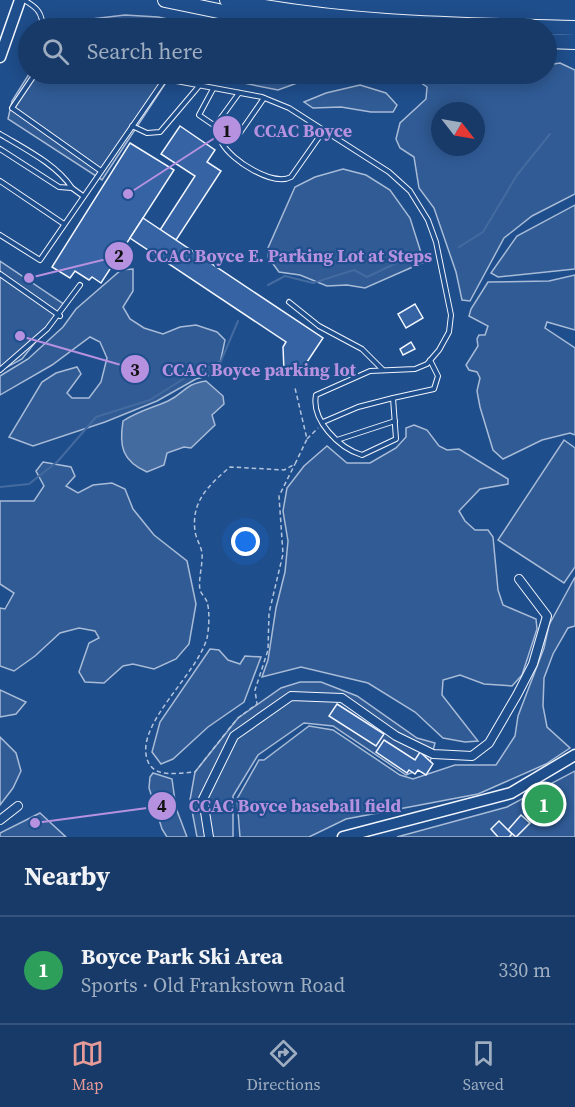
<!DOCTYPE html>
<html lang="en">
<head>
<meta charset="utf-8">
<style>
  :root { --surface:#173a69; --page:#244571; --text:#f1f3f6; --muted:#9eadc0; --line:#36547d; --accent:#e69b98 }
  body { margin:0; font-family:"Source Serif 4",serif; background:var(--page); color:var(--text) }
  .compass { position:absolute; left:431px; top:102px; width:54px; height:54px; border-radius:50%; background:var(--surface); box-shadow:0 3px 15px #0003; rotate:121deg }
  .you { position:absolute; left:246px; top:542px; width:21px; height:21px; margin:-15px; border:4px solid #fff; border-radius:50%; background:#1a73e8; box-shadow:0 0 0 9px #1a73e833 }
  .badge { display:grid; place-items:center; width:39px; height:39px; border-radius:50%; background:var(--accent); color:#fff; font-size:20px; font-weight:700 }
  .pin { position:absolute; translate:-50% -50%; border:3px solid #fff; box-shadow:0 2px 6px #0006 }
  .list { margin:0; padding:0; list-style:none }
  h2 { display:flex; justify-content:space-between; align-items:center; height:78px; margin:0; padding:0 24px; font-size:26px }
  h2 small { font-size:20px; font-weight:400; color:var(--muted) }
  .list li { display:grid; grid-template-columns:39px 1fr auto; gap:18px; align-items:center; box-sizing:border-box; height:108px; padding:0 24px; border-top:2px solid var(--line) }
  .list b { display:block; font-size:22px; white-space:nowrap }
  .list p { margin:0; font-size:20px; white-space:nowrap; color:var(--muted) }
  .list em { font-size:20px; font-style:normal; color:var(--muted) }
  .icon { flex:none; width:33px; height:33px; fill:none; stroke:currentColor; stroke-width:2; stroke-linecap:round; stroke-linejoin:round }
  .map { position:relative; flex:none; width:575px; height:837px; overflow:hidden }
  .search { position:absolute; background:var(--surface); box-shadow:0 3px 15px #0003; left:18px; right:18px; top:18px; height:66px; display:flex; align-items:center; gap:15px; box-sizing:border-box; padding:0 21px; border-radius:33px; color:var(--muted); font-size:22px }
  .sheet { height:186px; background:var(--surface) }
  nav { display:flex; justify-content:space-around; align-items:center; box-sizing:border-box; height:84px; border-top:2px solid var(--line); background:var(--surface); font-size:16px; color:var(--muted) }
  nav a { display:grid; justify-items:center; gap:3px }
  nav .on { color:var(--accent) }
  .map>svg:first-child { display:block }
  .built { fill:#305b95; stroke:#a8bbd7; stroke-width:1.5; fill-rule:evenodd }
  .water { fill:#446ba0; stroke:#a8bbd7; stroke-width:1.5 }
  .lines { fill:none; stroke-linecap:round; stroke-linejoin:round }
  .stream { stroke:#446ba0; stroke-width:2 }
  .building { fill:#3563a3; stroke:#f2f6ff; stroke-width:1.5 }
  .lane-casing { stroke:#f2f6ff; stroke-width:6 }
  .street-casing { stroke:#f2f6ff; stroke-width:10 }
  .secondary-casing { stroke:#f2f6ff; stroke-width:13 }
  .highway-casing { stroke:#f2f6ff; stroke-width:16 }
  .path { stroke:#b3c4dc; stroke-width:1.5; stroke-dasharray:4.5 3; stroke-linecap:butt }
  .lane { stroke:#1f4e8c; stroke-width:4 }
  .street { stroke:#1f4e8c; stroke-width:8 }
  .secondary { stroke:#1f4e8c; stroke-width:10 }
  .highway { stroke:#1f4e8c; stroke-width:14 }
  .leader { fill:none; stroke:#b691df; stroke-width:2 }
  .callout-dot { fill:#b691df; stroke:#1f4e8c; stroke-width:2 }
  .mark-label { font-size:18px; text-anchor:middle; font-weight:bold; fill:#111 }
  .callout-label { font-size:18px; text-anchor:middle; font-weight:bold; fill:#b691df; stroke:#1f4e8c; stroke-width:4.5; stroke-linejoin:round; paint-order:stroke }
</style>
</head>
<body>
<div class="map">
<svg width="575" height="837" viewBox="0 0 575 837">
  <rect width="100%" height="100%" fill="#1f4e8c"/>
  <g class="built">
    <path d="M 125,15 L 158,17 L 211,28 L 69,28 L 83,20 Z"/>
    <path d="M 560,63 L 575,70 L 575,194 L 532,216 L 504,238 L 470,301 L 462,300 L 456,272 L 434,208 L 419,188 L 414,157 L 400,148 L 396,139 L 400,123 L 426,99 L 427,87 L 408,74 L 546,74 L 547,65 ZM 440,111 L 476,111 L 476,147 L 440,147 Z"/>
    <path d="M 29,74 L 136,74 L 167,81 L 102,180 L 8,119 L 12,101 Z"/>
    <path d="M 198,74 L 322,74 L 278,90 Z"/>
    <path d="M 360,85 L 386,93 L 397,105 L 393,112 L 371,112 L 341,107 L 313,108 L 304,102 L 326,93 Z"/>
    <path d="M 343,169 L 366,175 L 390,190 L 410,218 L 424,262 L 365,288 L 347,285 L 327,286 L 300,275 L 279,272 L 268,257 L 268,248 L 295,187 L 315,177 Z"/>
    <path d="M 575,205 L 575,269 L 498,277 L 491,273 L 517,236 Z"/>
    <path d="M 0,261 L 65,305 L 22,359 L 0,371 Z"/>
    <path d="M 133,269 L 133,291 L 123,307 L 130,319 L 144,328 L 163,334 L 180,327 L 196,325 L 217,332 L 225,340 L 218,373 L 196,379 L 157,401 L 105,422 L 33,446 L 9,437 L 42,382 L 56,373 L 77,367 L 81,374 L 67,393 L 72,398 L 89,398 L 101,382 L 107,358 L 100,342 L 90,337 L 52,365 L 0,395 L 0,376 L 28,359 L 63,327 L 76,309 L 121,270 Z"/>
    <path d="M 575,275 L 575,330 L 547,322 L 545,328 L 575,348 L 575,435 L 570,433 L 542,440 L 503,459 L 493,450 L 480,407 L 477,391 L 480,378 L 477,372 L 469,370 L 466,365 L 478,346 L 477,339 L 479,335 L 485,335 L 488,326 L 469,316 L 471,309 L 488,282 L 549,281 Z"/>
    <path d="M 414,425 L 427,430 L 439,446 L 447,450 L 459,449 L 508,479 L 508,484 L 480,489 L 459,511 L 465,521 L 475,530 L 488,530 L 493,537 L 498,590 L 503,605 L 536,619 L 537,629 L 522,675 L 512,686 L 484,684 L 460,675 L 443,680 L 442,695 L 478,741 L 465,742 L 443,738 L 415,712 L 368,683 L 301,667 L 262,677 L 268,660 L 276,608 L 285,572 L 288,541 L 283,511 L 287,488 L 304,466 L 327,446 L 347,463 L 370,463 L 396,448 L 406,437 L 406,428 Z"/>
    <path d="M 564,440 L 575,448 L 575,567 L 564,583 L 498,540 Z"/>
    <path d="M 43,462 L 71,467 L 75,476 L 66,486 L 78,493 L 93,485 L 112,483 L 125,489 L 133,509 L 154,535 L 187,561 L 196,604 L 189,644 L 176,659 L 154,669 L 133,664 L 123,666 L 104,683 L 85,682 L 79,672 L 89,643 L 99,638 L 95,631 L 79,628 L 60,633 L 35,656 L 14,671 L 0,666 L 0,608 L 5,609 L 14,593 L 0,584 L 0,501 L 34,501 L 44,486 L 36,471 Z"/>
    <path d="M 575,577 L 575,626 L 568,628 L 553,654 L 544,678 L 543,706 L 547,727 L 570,748 L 546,764 L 478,794 L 346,819 L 309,837 L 240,837 L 237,799 L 259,760 L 264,760 L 309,726 L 333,730 L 400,775 L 413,779 L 455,765 L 496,765 L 515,736 L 518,716 L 544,648 L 549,625 Z"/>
    <path d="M 210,649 L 219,650 L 228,660 L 240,664 L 245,656 L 261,657 L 244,702 L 208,727 L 173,759 L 161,764 L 152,752 L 160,722 Z"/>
    <path d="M 300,682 L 321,682 L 357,696 L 417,738 L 435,743 L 429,766 L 406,775 L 333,726 L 304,723 L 258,755 L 233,796 L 233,837 L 197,837 L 190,800 L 195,772 L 238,718 L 281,688 Z"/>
    <path d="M 0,690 L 26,702 L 16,714 L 0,717 Z"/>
    <path d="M 0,737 L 16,753 L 21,771 L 13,788 L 0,805 Z"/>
    <path d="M 575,771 L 575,837 L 397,837 L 507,807 Z"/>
    <path d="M 153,773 L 172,779 L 176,808 L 187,837 L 167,837 L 162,829 L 149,788 L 150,777 Z"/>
    <path d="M 40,813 L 66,837 L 0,837 L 0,833 Z"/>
  </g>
  <path class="water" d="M 206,381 L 223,396 L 224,404 L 212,415 L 215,425 L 191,448 L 184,447 L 167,453 L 164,465 L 147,472 C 122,461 119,446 123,421 C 138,411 152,408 168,401 C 185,393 184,384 206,381 Z"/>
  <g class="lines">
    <g class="stream">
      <path d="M 459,247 L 483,232 L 517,175 L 550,134"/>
      <path d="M 268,285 L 285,276 L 313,283 L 354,270 L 367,277 L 409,257"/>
      <path d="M 0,487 L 29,484 L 58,461 L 96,417 L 150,400 L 188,376 L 221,361 L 238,321"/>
    </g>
  </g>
  <g class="building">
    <path d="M 180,126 L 215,150 L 207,162 L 221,171 L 176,240 L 160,230 L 195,176 L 161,154 Z"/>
    <path d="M 130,143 L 174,170 L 101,283 L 92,277 L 89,280 L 75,271 L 70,278 L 52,267 Z"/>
    <path d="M 143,218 L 323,338 L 305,365 L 284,371 L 283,347 L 286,342 L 130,238 Z"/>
    <path d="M 415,304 L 423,318 L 406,328 L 398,314 Z"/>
    <path d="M 411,342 L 415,349 L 403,355 L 400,349 Z"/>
    <path d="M 337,704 L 384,734 L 376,746 L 329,716 Z"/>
    <path d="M 384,740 L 415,760 L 420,752 L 433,764 L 426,775 L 418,770 L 415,774 L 409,770 L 407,773 L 376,752 Z"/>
    <path d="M 521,815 L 530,823 L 516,837 L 508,830 Z"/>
    <path d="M 499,821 L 512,834 L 509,837 L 498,837 L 491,829 Z"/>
  </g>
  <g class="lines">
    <defs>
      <g id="lane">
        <path d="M 24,0 C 38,8 42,13 43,28"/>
        <path d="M 35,74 L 12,108 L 101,171"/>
        <path d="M 139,74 L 262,97 L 289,108 L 389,172 L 410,191 L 428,220 L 436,242 L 451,315 L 449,332 L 439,350 L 427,364 L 415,369 L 370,371 L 316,395 C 311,420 339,448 362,455 L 396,439 L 393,398 L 434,389 L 438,376 L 430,360"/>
        <path d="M 213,89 L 199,115 L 215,126 L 239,93"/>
        <path d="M 264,98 L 239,134 C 229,131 226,135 222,143 C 231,160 273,187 291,177 L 324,130"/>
        <path d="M 132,126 L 147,133 L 160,132 L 199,86"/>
        <path d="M 0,134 C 25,149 56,164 72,188 L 59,187 L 0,149"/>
        <path d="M 0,181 L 64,224"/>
        <path d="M 72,188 L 83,196"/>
        <path d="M 0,235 L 40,260 L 165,79"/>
        <path d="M 0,274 L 60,316"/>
        <path d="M 289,302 L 319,326 L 362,349 L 383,370"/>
        <path d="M 0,370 L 47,329 L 80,285"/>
        <path d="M 323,422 L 358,407 L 393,398"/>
        <path d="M 337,440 L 395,421"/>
      </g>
      <g id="street">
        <path d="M 0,820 L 18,806"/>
        <path d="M 209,837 L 203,799 L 234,736 L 291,696 L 342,698 L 396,736 L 433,754 L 472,756 L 489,743 L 517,695 L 533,664 L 547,616 L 519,579"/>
      </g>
      <g id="secondary">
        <path d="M 0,57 L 20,0"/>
        <path d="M 343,837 L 511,793 L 575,755"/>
      </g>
      <g id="highway">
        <path d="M 165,0 L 233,14 L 327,28"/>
        <path d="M 227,0 C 342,24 458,25 575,28"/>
        <path d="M 546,41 L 575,42"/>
      </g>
    </defs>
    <use href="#lane" class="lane-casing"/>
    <use href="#street" class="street-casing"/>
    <use href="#secondary" class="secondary-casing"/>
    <use href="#highway" class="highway-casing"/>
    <g class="path">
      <path d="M 307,439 L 318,428"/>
      <path d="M 228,730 L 238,718 L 257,704 L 255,690 L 268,650 L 269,613 L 283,554 L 279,496 L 295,464"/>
      <path d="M 225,734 L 195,772 C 178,773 153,779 147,759 C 136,723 197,675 207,638 C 209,629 210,611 207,602 C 206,598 201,594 200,590 C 198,579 203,565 202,553 C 201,546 196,539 195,531 C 191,501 209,485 230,467 L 284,470 L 295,464 L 307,439 L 295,388"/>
    </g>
    <use href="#lane" class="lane"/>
    <use href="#street" class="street"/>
    <use href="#secondary" class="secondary"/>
    <use href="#highway" class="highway"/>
  </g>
  <path class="leader" d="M128 194L227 130M29 278L119 256M20 336L135 369M35 823L162 806"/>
  <g class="callout-dot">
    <circle cx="128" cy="194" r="6"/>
    <circle cx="29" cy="278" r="6"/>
    <circle cx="20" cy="336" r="6"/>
    <circle cx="35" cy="823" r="6"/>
    <circle cx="227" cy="130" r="15"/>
    <circle cx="119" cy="256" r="15"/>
    <circle cx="135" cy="369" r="15"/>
    <circle cx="162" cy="806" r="15"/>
  </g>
  <g class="mark-label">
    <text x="227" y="137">1</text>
    <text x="119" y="262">2</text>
    <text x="135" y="376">3</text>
    <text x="162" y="812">4</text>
  </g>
  <g class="callout-label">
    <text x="303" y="137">CCAC Boyce</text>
    <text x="289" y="262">CCAC Boyce E. Parking Lot at Steps</text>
    <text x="259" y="376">CCAC Boyce parking lot</text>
    <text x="295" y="812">CCAC Boyce baseball field</text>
  </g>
</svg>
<svg class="compass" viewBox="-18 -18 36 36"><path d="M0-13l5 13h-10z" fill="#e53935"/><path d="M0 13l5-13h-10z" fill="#9eadc0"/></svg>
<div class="you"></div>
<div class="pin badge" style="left:544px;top:804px;background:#2e9e5b">1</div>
<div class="search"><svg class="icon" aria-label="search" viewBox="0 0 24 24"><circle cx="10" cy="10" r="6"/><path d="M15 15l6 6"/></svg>Search here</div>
</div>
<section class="sheet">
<h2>Nearby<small></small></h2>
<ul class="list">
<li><span class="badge" style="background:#2e9e5b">1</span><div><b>Boyce Park Ski Area</b><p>Sports · Old Frankstown Road</p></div><em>330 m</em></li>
</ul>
</section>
<nav>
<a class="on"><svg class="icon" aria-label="map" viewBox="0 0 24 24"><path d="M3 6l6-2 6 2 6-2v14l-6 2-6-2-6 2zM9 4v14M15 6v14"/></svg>Map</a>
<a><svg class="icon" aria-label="directions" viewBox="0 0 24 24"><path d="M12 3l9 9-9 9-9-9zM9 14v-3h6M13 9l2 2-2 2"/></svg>Directions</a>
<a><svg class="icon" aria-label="saved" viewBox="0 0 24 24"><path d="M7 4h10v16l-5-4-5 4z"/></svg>Saved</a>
</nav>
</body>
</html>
